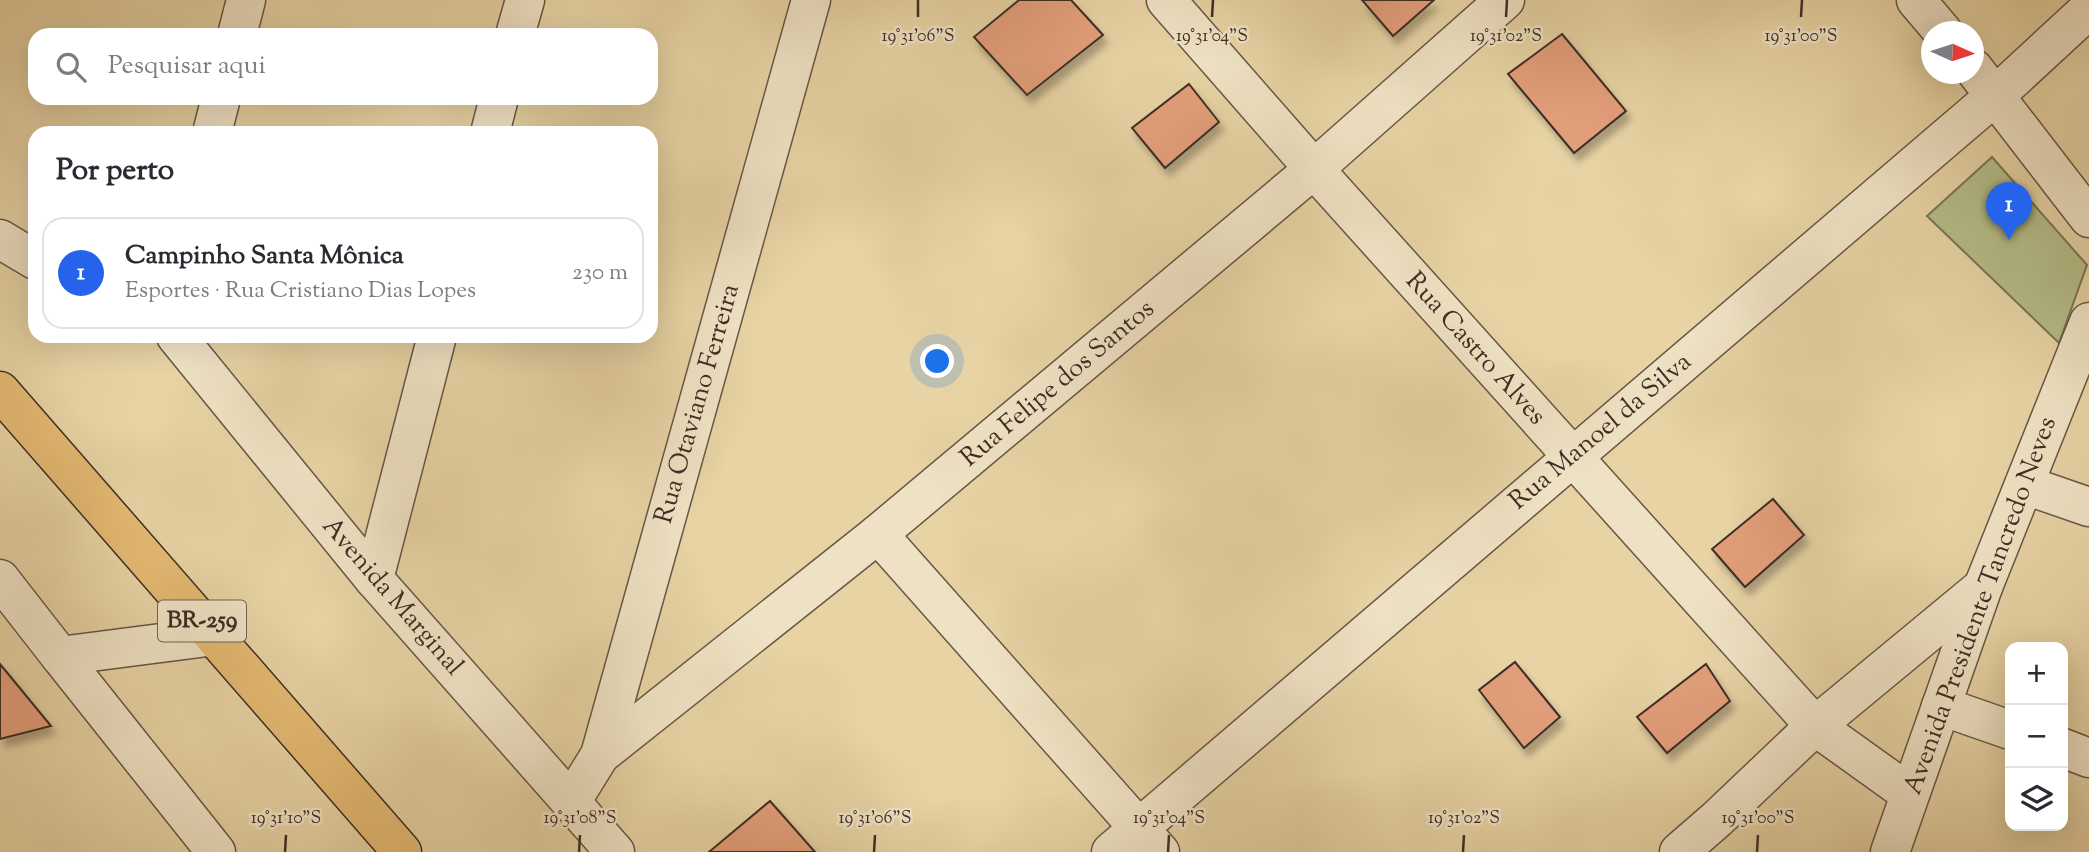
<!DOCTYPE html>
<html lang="pt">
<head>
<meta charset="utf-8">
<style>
  :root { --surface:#fff; --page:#f2f2f3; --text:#2b2b33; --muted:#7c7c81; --line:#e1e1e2; --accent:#2563eb }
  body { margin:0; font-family:"Sorts Mill Goudy",serif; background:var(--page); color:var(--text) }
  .controls { position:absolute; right:21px; bottom:21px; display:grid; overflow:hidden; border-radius:14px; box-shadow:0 7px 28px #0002 }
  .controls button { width:63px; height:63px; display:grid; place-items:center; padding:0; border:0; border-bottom:2px solid var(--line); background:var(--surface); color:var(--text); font:35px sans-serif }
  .compass { position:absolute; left:1921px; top:21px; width:63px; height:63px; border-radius:50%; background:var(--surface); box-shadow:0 7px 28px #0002; rotate:93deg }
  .you { position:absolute; left:938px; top:362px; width:24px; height:24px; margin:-18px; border:5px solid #fff; border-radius:50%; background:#1a73e8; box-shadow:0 0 0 10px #1a73e833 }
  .badge { display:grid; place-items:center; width:46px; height:46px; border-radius:50%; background:var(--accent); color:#fff; font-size:23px; font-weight:700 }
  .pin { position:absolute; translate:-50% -58px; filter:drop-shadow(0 2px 4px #0008) }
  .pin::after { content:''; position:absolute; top:37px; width:24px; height:21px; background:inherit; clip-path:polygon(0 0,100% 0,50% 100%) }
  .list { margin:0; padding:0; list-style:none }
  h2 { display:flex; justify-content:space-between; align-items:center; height:91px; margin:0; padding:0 28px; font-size:30px }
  h2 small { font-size:23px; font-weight:400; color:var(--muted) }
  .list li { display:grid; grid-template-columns:46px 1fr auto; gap:21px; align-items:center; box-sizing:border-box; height:112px; margin:0 14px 14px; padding:0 14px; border:2px solid var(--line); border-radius:21px }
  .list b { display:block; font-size:26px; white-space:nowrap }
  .list p { margin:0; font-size:23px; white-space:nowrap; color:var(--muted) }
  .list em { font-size:23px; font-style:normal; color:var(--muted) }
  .icon { flex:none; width:38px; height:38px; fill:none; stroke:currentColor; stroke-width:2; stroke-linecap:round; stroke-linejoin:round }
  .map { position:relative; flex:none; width:2089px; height:852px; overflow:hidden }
  .search { position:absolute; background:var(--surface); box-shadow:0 7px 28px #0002; left:28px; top:28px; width:630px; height:77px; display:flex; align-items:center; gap:18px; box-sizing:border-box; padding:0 24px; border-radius:21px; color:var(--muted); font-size:26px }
  .panel { position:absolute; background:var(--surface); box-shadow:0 7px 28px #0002; left:28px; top:126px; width:630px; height:217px; border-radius:21px }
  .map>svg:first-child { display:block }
  .green { fill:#b4bc87; stroke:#797456; stroke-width:2 }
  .building { fill:#e29e7a; stroke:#3e2d26; stroke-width:2; filter:url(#shadow) }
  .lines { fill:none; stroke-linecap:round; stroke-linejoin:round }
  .street-casing { stroke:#685646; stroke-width:41 }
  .highway-casing { stroke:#3e2d26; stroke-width:41 }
  .street { stroke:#efe2c4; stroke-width:38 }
  .highway { stroke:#e4ba72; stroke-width:38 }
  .ticks { fill:none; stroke:#3e2d26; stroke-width:2.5 }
  .labels { text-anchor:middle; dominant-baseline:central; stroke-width:5; stroke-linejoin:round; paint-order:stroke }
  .shield { fill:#efe2c4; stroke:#736355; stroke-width:2 }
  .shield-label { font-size:24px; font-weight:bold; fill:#3e2d26 }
  .street-label { font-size:26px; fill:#3e2d26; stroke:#efe2c4 }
  .ticks-label { font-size:18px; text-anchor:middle; fill:#3e2d26; stroke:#efe2c4; stroke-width:5; stroke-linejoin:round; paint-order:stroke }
</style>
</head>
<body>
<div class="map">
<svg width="2089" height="852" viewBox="0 0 2089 852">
  <defs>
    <filter id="shadow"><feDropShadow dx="4.5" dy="8" stdDeviation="3.5" flood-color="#0004"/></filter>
  </defs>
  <rect width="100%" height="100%" fill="#e7d3a4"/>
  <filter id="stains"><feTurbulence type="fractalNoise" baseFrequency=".00286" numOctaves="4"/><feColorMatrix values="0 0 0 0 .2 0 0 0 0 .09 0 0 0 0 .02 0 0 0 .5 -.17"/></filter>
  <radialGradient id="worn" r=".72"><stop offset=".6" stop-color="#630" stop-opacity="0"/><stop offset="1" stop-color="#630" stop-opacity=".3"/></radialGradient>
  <path class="green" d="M 1992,157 L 2087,265 L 2059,343 L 1927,216 Z"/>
  <g class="building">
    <path d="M 1019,0 L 1071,0 L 1103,35 L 1027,95 L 974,37 Z"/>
    <path d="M 1362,0 L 1434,0 L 1393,36 Z"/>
    <path d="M 1562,34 L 1626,111 L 1574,153 L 1508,74 Z"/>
    <path d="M 1189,84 L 1219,122 L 1165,168 L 1132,128 Z"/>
    <path d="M 1773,499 L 1804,535 L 1745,587 L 1712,549 Z"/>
    <path d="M 1515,662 L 1560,717 L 1524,748 L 1479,690 Z"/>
    <path d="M 0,664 L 51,726 L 0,739 Z"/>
    <path d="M 1706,664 L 1730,701 L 1667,753 L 1637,717 Z"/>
    <path d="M 770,801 L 815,852 L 709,852 Z"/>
  </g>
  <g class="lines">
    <defs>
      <g id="street">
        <path d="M 1166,0 L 1314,169 L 1815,726 L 1910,794"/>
        <path d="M 1916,0 L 1943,32"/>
        <path d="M 237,35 L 246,0"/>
        <path d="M 515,35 L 525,0"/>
        <path d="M 1974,69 L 2089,218"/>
        <path d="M 212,133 L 221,98"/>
        <path d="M 490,133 L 499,98"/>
        <path d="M 0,239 L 35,260"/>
        <path d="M 176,336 L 374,579 L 615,852"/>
        <path d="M 2025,485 L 2089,507"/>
        <path d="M 878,534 L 1160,852"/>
        <path d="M 0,579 L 60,656 L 215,636"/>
        <path d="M 374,579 L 437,336"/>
        <path d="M 60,656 L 216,852"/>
        <path d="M 1941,706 L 2010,730"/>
        <path d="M 2063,748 L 2089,758"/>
        <path d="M 600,755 L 878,534 L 1314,169 L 1505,0"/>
        <path d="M 571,802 L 600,755 L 811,0"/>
        <path d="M 1111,852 L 1996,95 L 2089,9"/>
        <path d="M 1679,852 L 1717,819 L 1815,726 L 1983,587"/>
        <path d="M 1890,852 L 1983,587 L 2089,322"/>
      </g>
      <path id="highway" d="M 0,391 L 402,852"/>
    </defs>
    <use href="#street" class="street-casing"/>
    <use href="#highway" class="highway-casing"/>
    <use href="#street" class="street"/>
    <use href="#highway" class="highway"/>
  </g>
  <path class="ticks" d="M 918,17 L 918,0M 1212,17 L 1213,0M 1506,17 L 1507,0M 1801,17 L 1802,0M 285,852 L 286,835M 579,852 L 580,835M 874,852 L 875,835M 1168,852 L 1169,835M 1463,852 L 1464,835M 1757,852 L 1758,835"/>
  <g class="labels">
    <rect class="shield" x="158" y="600.5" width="88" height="41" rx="5"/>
    <g class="shield-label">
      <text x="202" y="621">BR-259</text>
    </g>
    <g class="street-label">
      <text transform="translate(1475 349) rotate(48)">Rua Castro Alves</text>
      <text transform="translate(1058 384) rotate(-40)">Rua Felipe dos Santos</text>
      <text transform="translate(698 404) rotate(-74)">Rua Otaviano Ferreira</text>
      <text transform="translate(1601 432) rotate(-40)">Rua Manoel da Silva</text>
      <text transform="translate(392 597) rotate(49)">Avenida Marginal</text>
      <text transform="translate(1981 606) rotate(-70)">Avenida Presidente Tancredo Neves</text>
    </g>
  </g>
  <g class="ticks-label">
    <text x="918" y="41">19°31'06"S</text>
    <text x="1212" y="41">19°31'04"S</text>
    <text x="1506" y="41">19°31'02"S</text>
    <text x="1801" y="41">19°31'00"S</text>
    <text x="286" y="823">19°31'10"S</text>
    <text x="580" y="823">19°31'08"S</text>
    <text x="875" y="823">19°31'06"S</text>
    <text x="1169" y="823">19°31'04"S</text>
    <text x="1464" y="823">19°31'02"S</text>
    <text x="1758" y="823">19°31'00"S</text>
  </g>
  <rect width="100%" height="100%" filter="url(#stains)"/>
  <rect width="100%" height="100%" fill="url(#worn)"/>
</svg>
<div class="controls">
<button>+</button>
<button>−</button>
<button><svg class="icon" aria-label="layers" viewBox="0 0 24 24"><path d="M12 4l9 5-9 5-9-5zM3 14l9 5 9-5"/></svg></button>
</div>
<svg class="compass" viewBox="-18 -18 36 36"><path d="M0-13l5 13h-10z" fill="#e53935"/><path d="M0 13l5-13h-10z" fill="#7c7c81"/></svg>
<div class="you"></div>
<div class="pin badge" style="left:2009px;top:240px">1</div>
<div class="search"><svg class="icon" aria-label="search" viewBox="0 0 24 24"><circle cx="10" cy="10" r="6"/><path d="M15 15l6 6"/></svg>Pesquisar aqui</div>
<section class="panel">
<h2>Por perto<small></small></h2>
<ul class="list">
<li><span class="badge">1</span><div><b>Campinho Santa Mônica</b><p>Esportes · Rua Cristiano Dias Lopes</p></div><em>230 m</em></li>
</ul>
</section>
</div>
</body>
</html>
